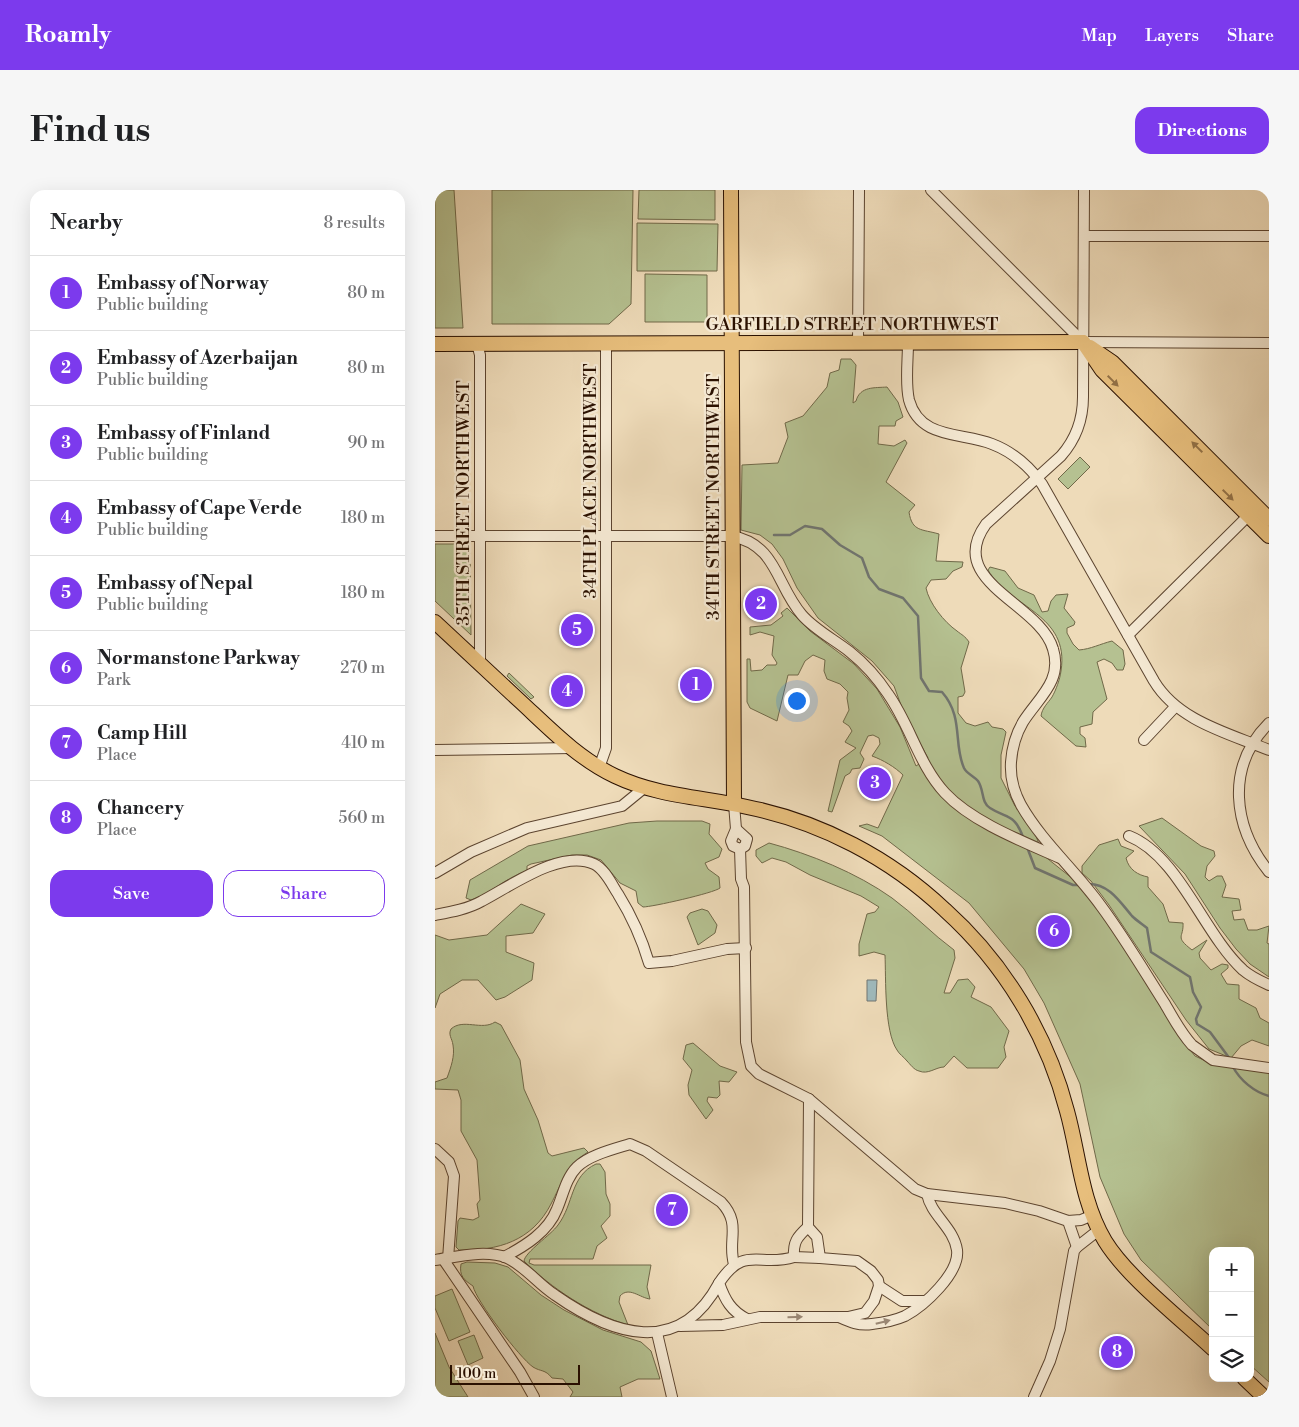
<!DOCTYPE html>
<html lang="en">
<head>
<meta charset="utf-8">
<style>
  :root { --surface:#fff; --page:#f6f6f6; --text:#202124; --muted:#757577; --line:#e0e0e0; --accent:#7c3aed }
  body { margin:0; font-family:"Libre Bodoni",serif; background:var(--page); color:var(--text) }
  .controls { position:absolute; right:15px; bottom:15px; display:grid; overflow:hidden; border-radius:10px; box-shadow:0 5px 20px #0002 }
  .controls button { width:45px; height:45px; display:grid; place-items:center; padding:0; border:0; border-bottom:1px solid var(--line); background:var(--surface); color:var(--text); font:25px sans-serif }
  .scale { position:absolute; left:15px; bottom:12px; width:130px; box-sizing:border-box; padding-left:5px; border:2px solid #2b1101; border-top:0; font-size:14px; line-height:18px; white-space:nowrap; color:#2b1101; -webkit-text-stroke:4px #f4e8d2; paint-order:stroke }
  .you { position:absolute; left:361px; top:510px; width:18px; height:18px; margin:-12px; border:4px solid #fff; border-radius:50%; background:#1a73e8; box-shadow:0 0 0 8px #1a73e833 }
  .badge { display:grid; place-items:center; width:32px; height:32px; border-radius:50%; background:var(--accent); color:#fff; font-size:16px; font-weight:700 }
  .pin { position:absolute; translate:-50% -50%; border:2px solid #fff; box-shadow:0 1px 5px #0006 }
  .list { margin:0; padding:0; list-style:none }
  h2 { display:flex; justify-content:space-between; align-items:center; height:65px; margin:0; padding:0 20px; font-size:21px }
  h2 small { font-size:16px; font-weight:400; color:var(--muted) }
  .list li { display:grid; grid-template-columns:32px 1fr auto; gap:15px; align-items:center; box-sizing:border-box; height:75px; padding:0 20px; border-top:1px solid var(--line) }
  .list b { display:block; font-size:19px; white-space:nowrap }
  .list p { margin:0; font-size:16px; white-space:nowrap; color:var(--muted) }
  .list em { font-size:16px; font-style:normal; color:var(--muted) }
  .actions { display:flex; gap:10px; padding:15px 20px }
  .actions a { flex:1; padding:11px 0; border:1px solid var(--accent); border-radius:15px; text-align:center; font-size:18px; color:var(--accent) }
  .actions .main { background:var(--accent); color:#fff }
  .icon { flex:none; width:28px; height:28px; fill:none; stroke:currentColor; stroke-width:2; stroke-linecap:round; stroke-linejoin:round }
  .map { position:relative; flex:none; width:834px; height:1207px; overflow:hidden; border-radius:15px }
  header { display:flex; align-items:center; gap:30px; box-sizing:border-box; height:70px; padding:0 25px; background:var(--accent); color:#fff }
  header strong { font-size:24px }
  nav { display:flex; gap:28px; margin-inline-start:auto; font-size:18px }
  .intro { display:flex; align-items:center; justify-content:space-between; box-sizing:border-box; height:120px; padding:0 30px }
  h1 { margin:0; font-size:35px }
  .button { padding:12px 22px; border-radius:15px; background:var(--accent); color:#fff; font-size:18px; font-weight:700 }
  main { display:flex; gap:30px; padding:0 30px }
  aside { flex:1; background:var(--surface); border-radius:15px; box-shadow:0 5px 20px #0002 }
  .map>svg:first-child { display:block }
  .green { fill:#b5c191; stroke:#706949 }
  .water { fill:#9eb8ba; stroke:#707570 }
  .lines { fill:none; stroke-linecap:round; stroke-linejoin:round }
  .stream { stroke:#707570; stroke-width:2.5 }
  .minor-casing { stroke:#5c442f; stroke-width:12 }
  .major-casing { stroke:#2b1101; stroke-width:16 }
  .minor { stroke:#f4e8d2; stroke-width:10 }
  .major { stroke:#e7be7c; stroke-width:14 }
  .oneway { fill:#927045 }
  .oneway2 { fill:#9a8774 }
  .labels { text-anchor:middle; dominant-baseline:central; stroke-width:4.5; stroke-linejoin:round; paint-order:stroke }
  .street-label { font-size:18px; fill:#2b1101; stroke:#f4e8d2 }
</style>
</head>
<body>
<header>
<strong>Roamly</strong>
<nav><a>Map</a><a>Layers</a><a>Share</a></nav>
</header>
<div class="intro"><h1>Find us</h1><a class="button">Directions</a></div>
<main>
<aside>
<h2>Nearby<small>8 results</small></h2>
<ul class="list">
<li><span class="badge">1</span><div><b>Embassy of Norway</b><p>Public building</p></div><em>80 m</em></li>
<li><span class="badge">2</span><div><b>Embassy of Azerbaijan</b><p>Public building</p></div><em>80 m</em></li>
<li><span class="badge">3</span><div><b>Embassy of Finland</b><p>Public building</p></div><em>90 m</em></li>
<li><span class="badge">4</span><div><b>Embassy of Cape Verde</b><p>Public building</p></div><em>180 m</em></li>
<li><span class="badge">5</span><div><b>Embassy of Nepal</b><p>Public building</p></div><em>180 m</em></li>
<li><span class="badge">6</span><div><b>Normanstone Parkway</b><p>Park</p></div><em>270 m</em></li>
<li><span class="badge">7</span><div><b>Camp Hill</b><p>Place</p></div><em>410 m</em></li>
<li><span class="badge">8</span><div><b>Chancery</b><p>Place</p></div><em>560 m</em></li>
</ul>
<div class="actions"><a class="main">Save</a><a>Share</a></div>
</aside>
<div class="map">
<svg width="834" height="1207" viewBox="0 0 834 1207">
  <rect width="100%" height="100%" fill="#eedbb9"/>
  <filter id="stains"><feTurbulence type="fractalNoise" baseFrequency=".004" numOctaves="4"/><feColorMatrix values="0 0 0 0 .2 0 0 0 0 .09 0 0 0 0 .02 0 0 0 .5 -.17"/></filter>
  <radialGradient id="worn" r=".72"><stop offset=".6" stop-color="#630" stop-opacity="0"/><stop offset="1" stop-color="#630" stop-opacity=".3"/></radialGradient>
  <g class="green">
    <path d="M 0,0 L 19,0 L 28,138 L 0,138 Z"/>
    <path d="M 57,0 L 198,0 L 196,114 L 174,134 L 57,134 Z"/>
    <path d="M 204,0 L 280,0 L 280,30 L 203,29 Z"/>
    <path d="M 202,33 L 283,34 L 282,81 L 202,81 Z"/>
    <path d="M 210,84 L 272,85 L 272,132 L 210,132 Z"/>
    <path d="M 406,169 L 416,169 L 421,175 L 418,213 L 421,211 C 425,196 440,198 452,197 L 463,212 L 468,227 L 461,231 L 460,236 L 444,236 L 443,254 L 459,256 L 470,250 L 472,253 L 451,292 L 480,315 L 474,322 C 477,342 487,339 504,344 L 501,371 L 528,372 L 527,377 L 518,381 L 511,389 L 496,390 L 491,398 C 494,413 509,432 522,441 C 527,445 530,446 534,452 L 526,478 L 530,502 L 528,506 L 523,507 L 523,523 L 531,533 L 540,536 L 553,532 L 557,537 L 568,539 L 571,542 L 566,565 L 566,588 L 580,616 L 597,635 L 608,665 L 648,697 L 672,729 L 741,842 L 760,866 L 777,874 L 834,881 L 834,1192 L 815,1175 L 815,1061 L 778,1061 L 778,1140 L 706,1070 L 689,1044 L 665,987 L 645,894 L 609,813 L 589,779 L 534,713 L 447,646 L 424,636 L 432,634 L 443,638 L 468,585 C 460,577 448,570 437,566 L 445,554 L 444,548 L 438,545 L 433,546 L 425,563 L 429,569 L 425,578 L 417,579 L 415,583 L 410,586 L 397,622 L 393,621 L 405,570 L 421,558 L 410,552 L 417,541 L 414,536 L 408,532 L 414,520 L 412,508 L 413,502 L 405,494 L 392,489 L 389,481 L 390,470 L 378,465 L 370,471 L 363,485 L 353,485 L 342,531 L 315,518 L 312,512 L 312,469 L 315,469 L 316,481 L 327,480 L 332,475 L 341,475 L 342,473 L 337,465 L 339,446 L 325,442 L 315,445 L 315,437 L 336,435 L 348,426 L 346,423 L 352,418 L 375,441 L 419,474 L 442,499 L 465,537 L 481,576 L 493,568 L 470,526 L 459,496 L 437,471 L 383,428 L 362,398 L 348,369 L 337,354 L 325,345 L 306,340 L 307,275 L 343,273 L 353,247 L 350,233 L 368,226 L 392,197 L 395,183 L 404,180 Z"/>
    <path d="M 645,267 L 655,277 L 633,299 L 623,289 Z"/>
    <path d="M 0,354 L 35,354 L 36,445 L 0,411 Z"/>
    <path d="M 555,377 L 570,381 L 583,398 L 599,405 L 607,422 L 613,421 L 616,411 L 621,405 L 633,404 L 629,418 L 640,432 L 639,435 L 632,438 L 632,443 L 638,454 L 644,460 C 656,459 665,454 677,451 L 688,460 L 690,474 L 688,480 L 682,480 L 677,473 L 669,469 L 662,472 L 672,509 L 658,522 L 657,534 L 645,537 L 645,544 L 650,548 L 651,557 L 641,556 L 606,526 C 607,518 613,513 617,507 C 621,500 625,489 626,481 C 635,424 575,418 553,380 Z"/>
    <path d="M 74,483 L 99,507 L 96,509 L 72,486 Z"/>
    <path d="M 727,628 L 766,656 L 779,661 L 780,666 L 772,676 L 770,687 L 774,691 L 782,686 L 787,686 L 791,695 L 787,707 L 804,709 L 806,720 L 797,721 L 799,730 L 809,729 L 813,740 L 822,740 L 834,736 L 832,753 L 834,754 L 834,787 L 815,774 L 801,759 L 785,738 L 750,684 L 704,636 Z"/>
    <path d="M 222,631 L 267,631 L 275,634 L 274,644 L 287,659 L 284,667 L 270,673 L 273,679 L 284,687 L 285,698 C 279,703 217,717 208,717 L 203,713 L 201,701 L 185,693 L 166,670 L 152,665 L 137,665 L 96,674 L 92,676 L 92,681 C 71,687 56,704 36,710 L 31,708 L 35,690 L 93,656 L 194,633 Z"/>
    <path d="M 683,649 L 686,656 L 699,661 L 691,668 C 694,680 703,685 713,687 L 713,697 L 728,714 L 734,732 L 748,733 C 749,748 739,746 757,760 L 772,750 L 764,763 L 765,768 L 776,780 L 787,774 L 793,775 L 793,778 L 786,784 L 792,794 L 804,795 L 804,809 L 821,818 L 825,828 L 834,833 L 834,856 L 817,850 L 806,856 L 796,868 L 774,859 L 751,830 L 674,715 L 656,691 L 647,683 L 647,676 L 664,655 Z"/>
    <path d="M 334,653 C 375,664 422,683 457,708 C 479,724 497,744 519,760 L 520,768 L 509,803 L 515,803 L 523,790 L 533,789 L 540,797 L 536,807 L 556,817 L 574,841 L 569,857 L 571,867 L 563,878 L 532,878 L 519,866 L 509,877 C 501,877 493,885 484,881 C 479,880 475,874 472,871 C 469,867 464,864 462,860 C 449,841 451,788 450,765 L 439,762 L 424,766 L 424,754 L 432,724 L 440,722 L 444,717 L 426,706 L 375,685 L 351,672 L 337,668 L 327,673 L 321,666 L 321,660 Z"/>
    <path d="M 86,714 L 110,724 L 98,743 L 71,746 L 71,762 L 99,773 L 97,790 L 70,807 L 61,810 L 43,790 L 27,790 L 5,804 L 0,818 L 0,745 L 14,750 L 52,745 Z"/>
    <path d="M 267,719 L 273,721 L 282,735 L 280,743 L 263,755 L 252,727 L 255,723 Z"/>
    <path d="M 60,832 L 66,835 L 85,870 L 89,899 L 103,930 L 113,963 L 117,966 L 149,958 L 153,962 C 132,975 127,993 116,1014 C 97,1051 63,1061 24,1060 L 21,1057 L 23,1031 L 25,1028 L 38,1030 L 44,1027 L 42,1014 L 45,1010 L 42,970 L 26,941 L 26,910 L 23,900 L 0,899 L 0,892 L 12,888 C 16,877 20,866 18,855 C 17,848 13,845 16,839 C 28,828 47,841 60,832 Z"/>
    <path d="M 258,853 L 285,876 L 302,882 L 294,892 L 284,891 L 285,905 L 282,908 L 273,907 L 272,911 L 278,920 L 271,929 L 254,905 L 253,895 L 257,880 L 248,869 L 251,855 Z"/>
    <path d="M 161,974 L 165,974 L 170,982 L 171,1004 L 175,1014 L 175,1026 L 166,1036 L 172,1048 L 162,1056 L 158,1069 L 95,1069 L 94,1073 L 99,1075 L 216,1075 L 212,1097 L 215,1109 C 205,1108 194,1096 185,1106 L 184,1112 L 193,1135 C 155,1124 116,1098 89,1071 C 90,1062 116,1045 123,1035 C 139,1014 135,986 161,974 Z"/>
    <path d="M 32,1072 L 60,1073 L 73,1077 L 106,1105 L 129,1120 L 168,1140 L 206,1152 L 216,1161 L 225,1189 L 203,1189 L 185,1197 L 187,1207 L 135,1207 L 138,1202 L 128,1189 L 117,1188 C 110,1179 106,1182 98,1177 C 85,1168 41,1111 38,1096 C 29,1090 24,1086 26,1074 Z"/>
    <path d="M 17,1099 L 35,1142 L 14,1151 L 0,1118 L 0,1106 Z"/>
    <path d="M 0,1143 L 14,1177 L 33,1207 L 0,1207 Z"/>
    <path d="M 39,1145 L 48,1168 L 33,1175 L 23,1151 Z"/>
  </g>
  <path class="water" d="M 432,790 L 442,790 L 441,811 L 432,811 Z"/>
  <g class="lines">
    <g class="stream">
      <path d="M 339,345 L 355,345 L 370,336 L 387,339 L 405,355 L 427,368 L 434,387 L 444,399 L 468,408 L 483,426 L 486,488 L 494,501 L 507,502 C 529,527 518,554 529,578 C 532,584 539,586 543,591 C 549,599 546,613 555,618 C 572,629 579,623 588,647"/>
      <path d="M 592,657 L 600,678 L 638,695 L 646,695"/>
      <path d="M 654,694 C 674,694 685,712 697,726 C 701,730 707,734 712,738 L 716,762 L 755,787 L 758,802 L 766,817 L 761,829 L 762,834 L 775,842 L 795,869"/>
      <path d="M 798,877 C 805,890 819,902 834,906"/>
    </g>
    <defs>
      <g id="minor">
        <path d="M 496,0 L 648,152"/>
        <path d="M 649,0 L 648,207 C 648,230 641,249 626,266 L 551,334 C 509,392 605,413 618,459 C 628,491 603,508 588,532 C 581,544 577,558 576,572 C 575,587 579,602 586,615 C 607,652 641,681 666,716 C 689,747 709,781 730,814 C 738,828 746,843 757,855 L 778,870 L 834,878"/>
        <path d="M 649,46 L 834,46"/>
        <path d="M 648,152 L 834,153"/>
        <path d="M 423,153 L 424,0"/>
        <path d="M 473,153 C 473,171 470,193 474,210 C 485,250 527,242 557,254 C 578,262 594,276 607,294 L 719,491 C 743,531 793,543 834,560"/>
        <path d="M 42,154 L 45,165 L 45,473"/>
        <path d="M 0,346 L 297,346 C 342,355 341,395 367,425 C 380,440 400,450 415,462 C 430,474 443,489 453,504 C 475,535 484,575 510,603 C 537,632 589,652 625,668"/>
        <path d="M 693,445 L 817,322"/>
        <path d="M 834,533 C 790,577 798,637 834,682"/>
        <path d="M 709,550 L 740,517"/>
        <path d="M 0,560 L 137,558"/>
        <path d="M 164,578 L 171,558 L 171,153"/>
        <path d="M 299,614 L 301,639"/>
        <path d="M 301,639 L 312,649 L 310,656 L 305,659 L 298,656 L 296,651 Z"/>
        <path d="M 694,646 C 744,666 768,743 808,780 C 815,786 825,791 834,795"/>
        <path d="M 305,659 L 306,689 L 309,697 L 311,852 L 316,876 L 324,884 L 374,909 L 480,999 L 492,1004 L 570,1013 L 604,1021 L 633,1031 L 646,1030 L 658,1025"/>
        <path d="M 0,683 L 36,662 L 92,638 L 187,616 L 209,598"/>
        <path d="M 0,725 C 16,722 33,719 47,711 C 76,696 126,659 159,674 C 170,679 177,695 183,704 C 196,725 207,749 214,773 L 237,771 L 292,759 L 311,758"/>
        <path d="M 0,959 L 14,972 L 19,986 L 13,1069"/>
        <path d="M 633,1031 L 642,1057"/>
        <path d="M 373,1037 L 374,909"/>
        <path d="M 373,1037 L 382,1047 L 385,1068 L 359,1067 C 358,1052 362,1047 373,1037 Z"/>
        <path d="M 69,1067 C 90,1056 113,1042 122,1019 C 128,1005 131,988 142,977 C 154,965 179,959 195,954 L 211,961 L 286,1012 C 307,1034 292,1050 299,1074"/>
        <path d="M 8,1069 L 85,1182 L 99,1207"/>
        <path d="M 0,1070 C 21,1067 51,1059 72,1068 C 90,1076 103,1094 120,1105 C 177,1145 244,1168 284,1093"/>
        <path d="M 444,1096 L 467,1111 L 490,1111"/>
        <path d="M 404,1127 C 415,1132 424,1136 437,1134 C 446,1133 461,1130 470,1126 C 489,1116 525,1083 522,1060 C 519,1038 496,1025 492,1004"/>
        <path d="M 312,1129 C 296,1121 290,1110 284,1093 C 310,1054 324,1078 359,1067"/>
        <path d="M 245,1136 L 288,1135 L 325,1127 L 413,1127 L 430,1123 L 439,1111 L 444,1096 L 443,1090 L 436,1081 L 422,1071 L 385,1068"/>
        <path d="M 222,1143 L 237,1207"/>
        <path d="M 599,1207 L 615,1171 L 625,1139 L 639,1061 L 642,1057 L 665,1039"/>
      </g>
      <g id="major">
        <path d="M 296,0 L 299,614"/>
        <path d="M 648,152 L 667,180 L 834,346"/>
        <path d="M 0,154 L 648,152"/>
        <path d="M 655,157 L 677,172 L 834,329"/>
        <path d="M 0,432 C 29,459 58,486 87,513 C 116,540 144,569 180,586 C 222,606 266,607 312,617 C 386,632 455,668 510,720 C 569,773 612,844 632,921 C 644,964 646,1011 670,1051 C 692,1087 746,1129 778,1159"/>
        <path d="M 809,1188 L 829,1207"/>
      </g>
    </defs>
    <use href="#minor" class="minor-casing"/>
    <use href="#major" class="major-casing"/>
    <use href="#minor" class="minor"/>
    <use href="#major" class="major"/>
  </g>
  <defs><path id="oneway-solid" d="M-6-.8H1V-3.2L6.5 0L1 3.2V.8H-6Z" transform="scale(1.25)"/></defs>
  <g class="oneway">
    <use href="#oneway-solid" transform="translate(678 191) rotate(45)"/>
    <use href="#oneway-solid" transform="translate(762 257) rotate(-135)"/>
    <use href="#oneway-solid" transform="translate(793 305) rotate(45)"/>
  </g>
  <g class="oneway2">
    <use href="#oneway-solid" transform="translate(360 1127) rotate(-1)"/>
    <use href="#oneway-solid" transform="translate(448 1132) rotate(-14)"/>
  </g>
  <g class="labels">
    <g class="street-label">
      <text x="417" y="134">GARFIELD STREET NORTHWEST</text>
      <text transform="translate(155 291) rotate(-90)">34TH PLACE NORTHWEST</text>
      <text transform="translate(278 307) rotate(-90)">34TH STREET NORTHWEST</text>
      <text transform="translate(28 313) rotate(-90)">35TH STREET NORTHWEST</text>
    </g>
  </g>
  <rect width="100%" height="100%" filter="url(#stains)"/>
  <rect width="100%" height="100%" fill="url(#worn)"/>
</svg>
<div class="controls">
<button>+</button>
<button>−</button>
<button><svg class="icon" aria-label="layers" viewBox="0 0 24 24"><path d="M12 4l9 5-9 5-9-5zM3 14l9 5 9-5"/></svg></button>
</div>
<div class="scale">100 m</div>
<div class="you"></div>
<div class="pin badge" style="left:261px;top:495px">1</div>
<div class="pin badge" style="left:326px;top:414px">2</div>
<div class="pin badge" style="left:440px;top:593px">3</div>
<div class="pin badge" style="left:132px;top:501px">4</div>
<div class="pin badge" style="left:142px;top:440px">5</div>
<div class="pin badge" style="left:619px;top:741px">6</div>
<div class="pin badge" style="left:237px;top:1020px">7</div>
<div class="pin badge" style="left:682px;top:1162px">8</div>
</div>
</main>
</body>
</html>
